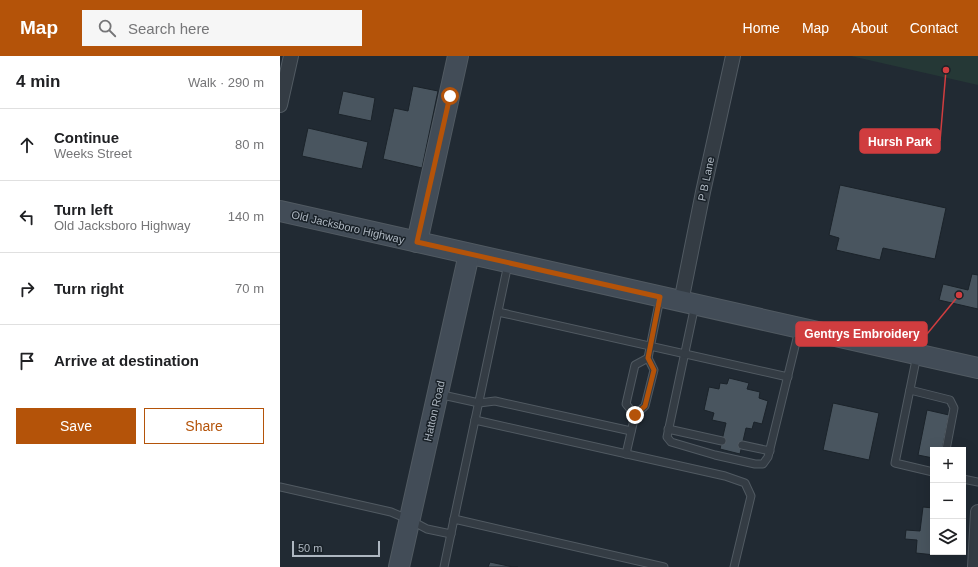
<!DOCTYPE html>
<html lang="en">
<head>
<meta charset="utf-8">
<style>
  :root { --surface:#fff; --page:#f6f6f6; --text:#202124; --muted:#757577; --line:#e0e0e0; --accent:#b45309 }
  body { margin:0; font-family:Arial,sans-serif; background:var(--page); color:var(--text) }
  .controls { position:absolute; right:12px; bottom:12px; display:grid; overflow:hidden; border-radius:0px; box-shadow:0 4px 16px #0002 }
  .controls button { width:36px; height:36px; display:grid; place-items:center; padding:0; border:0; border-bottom:1px solid var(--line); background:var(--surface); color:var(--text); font:20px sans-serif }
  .scale { position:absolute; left:12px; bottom:10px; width:88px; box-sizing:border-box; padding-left:4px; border:2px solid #aeb7c1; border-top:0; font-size:11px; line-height:14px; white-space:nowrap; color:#aeb7c1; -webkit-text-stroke:3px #192128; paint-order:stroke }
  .stop { position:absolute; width:12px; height:12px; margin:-9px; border:3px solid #b45309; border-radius:50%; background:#fff }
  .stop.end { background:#b45309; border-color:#fff; box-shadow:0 1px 4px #0008 }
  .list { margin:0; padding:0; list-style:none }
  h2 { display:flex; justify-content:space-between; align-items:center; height:52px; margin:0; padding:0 16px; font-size:17px }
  h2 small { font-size:13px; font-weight:400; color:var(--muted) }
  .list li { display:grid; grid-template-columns:26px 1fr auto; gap:12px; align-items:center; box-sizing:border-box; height:72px; padding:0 16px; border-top:1px solid var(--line) }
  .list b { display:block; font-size:15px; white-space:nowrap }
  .list p { margin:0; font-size:13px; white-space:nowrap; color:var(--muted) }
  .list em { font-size:13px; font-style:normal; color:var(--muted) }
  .actions { display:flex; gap:8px; padding:12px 16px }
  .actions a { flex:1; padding:9px 0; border:1px solid var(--accent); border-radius:0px; text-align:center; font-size:14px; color:var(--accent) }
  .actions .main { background:var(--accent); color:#fff }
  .icon { flex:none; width:22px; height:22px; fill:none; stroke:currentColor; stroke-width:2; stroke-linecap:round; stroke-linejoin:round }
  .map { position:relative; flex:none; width:698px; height:511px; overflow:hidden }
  header { display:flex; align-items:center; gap:24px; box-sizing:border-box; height:56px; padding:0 20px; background:var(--accent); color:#fff }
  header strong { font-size:19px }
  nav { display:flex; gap:22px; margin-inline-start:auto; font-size:14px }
  .search { width:280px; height:36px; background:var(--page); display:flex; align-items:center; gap:10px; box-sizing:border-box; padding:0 14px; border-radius:0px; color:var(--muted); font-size:15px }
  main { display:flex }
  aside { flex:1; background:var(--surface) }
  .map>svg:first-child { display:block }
  .green { fill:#253836 }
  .building { fill:#49555f; stroke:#1b232a }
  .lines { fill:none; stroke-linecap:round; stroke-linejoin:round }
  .lane-casing { stroke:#515a62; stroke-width:9 }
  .street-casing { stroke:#515a62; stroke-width:16 }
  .secondary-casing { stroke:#515a62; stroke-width:22 }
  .lane { stroke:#343c44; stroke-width:7 }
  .street { stroke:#343c44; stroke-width:14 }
  .secondary { stroke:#424c57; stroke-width:20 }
  .route { stroke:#b45309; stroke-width:5 }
  .labels { text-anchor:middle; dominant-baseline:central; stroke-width:3; stroke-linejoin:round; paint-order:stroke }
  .street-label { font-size:11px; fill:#aeb7c1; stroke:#192128 }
  .leader { fill:none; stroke:#d03d3f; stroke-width:1.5 }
  .callout-dot { fill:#d03d3f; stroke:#192128; stroke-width:1.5 }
  .callout { fill:#d03d3f; stroke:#d03d3f; stroke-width:1.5 }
  .callout-label { font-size:12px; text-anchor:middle; font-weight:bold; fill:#fff }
</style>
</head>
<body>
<header>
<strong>Map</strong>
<div class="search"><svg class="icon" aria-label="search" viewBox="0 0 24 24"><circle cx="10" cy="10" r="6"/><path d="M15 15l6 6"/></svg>Search here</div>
<nav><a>Home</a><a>Map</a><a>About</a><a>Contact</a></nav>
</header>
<main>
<aside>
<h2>4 min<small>Walk · 290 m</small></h2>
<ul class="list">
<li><svg class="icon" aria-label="ahead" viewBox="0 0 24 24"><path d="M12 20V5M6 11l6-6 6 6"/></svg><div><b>Continue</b><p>Weeks Street</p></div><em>80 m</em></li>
<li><svg class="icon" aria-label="left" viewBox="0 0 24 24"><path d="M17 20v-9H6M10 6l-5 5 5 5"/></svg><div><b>Turn left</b><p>Old Jacksboro Highway</p></div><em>140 m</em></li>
<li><svg class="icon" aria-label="right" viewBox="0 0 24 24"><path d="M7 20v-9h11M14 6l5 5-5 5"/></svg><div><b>Turn right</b></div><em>70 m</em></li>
<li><svg class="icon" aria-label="arrive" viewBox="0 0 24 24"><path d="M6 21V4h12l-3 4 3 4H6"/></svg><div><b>Arrive at destination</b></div></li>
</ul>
<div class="actions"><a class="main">Save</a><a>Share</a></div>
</aside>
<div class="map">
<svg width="698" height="511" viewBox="0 0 698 511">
  <rect width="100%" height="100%" fill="#212a33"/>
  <path class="green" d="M 571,0 L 698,0 L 698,29 Z"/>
  <g class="building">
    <path d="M 133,30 L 158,35 L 142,112 L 103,103 L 114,52 L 128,55 Z"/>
    <path d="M 63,35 L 95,42 L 91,65 L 58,58 Z"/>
    <path d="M 28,72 L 88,86 L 82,113 L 22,100 Z"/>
    <path d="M 560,129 L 666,152 L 655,203 L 603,192 L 600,204 L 556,194 L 559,182 L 549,179 Z"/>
    <path d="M 692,218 L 698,219 L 698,253 L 659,244 L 663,228 L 688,234 Z"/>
    <path d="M 449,322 L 469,327 L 467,333 L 480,336 L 479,342 L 488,345 L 482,368 L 474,366 L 472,373 L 466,372 L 460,398 L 440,393 L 446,367 L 432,364 L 434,357 L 424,354 L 429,331 L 439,333 L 440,327 L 447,328 Z"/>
    <path d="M 553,347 L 599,357 L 589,404 L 543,394 Z"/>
    <path d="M 647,354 L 669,359 L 662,394 L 653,394 L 653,402 L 638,399 Z"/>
    <path d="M 643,451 L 653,452 L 653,496 L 655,496 L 655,499 L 636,497 L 637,484 L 625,483 L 626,474 L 640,475 Z"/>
    <path d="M 210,506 L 233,511 L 238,511 L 208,511 Z"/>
  </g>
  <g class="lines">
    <defs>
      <g id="lane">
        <path d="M 415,249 L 387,381 L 391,386 L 435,399 L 475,408 L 483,408 L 488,401 L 519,274"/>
        <path d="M 218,256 L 508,321"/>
        <path d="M 637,299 L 615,407 L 653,416"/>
        <path d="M 368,302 L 380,242"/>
        <path d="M 630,334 L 670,344 L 674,352 L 666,394"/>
        <path d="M 158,338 L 199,347 L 215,345 L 351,375"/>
        <path d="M 195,364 L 228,208"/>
        <path d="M 388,373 L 442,385"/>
        <path d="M 462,389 L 490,395"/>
        <path d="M 346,398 L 355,359 L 365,350 L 374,314 L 368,302 L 355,309 L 346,348 L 355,359"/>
        <path d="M 683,423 L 698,426"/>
        <path d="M 0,431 L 111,456 L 130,464 L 147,473 L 171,478"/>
        <path d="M 174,463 L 195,364 L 445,420 L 465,427 L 471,440 L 454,511"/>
        <path d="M 164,511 L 174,463 L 384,511"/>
      </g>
      <g id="street">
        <path d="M 0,49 L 11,0"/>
        <path d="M 401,246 L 423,136 L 453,0"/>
        <path d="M 695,511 L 698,456"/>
      </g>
      <g id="secondary">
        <path d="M 0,155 L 698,312"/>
        <path d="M 137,186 L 178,0"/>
        <path d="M 119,511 L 189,198"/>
      </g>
    </defs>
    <use href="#lane" class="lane-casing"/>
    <use href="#street" class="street-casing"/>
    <use href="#secondary" class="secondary-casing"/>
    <use href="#lane" class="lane"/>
    <use href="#street" class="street"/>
    <use href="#secondary" class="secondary"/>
  </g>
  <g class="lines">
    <path class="route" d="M 170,40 L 137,186 L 380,241 L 368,302 L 374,314 L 365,350 L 355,359"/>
  </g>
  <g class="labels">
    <g class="street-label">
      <text transform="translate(426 123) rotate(-78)">P B Lane</text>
      <text transform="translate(68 171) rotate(13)">Old Jacksboro Highway</text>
      <text transform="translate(154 355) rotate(-77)">Hatton Road</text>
    </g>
  </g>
  <path class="leader" d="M666 14L660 85M679 239L647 278"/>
  <g class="callout-dot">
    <circle cx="666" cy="14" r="4"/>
    <circle cx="679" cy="239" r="4"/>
  </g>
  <g class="callout">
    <rect x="580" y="73" width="80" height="24" rx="4"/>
    <rect x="516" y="266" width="131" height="24" rx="4"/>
  </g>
  <g class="callout-label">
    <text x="620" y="90">Hursh Park</text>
    <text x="582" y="282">Gentrys Embroidery</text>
  </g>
</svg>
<div class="controls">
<button>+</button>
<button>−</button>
<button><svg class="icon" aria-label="layers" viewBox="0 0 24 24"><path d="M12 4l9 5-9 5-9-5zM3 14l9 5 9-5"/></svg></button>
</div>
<div class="scale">50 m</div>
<div class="stop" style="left:170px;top:40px"></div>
<div class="stop end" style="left:355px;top:359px"></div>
</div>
</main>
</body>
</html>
